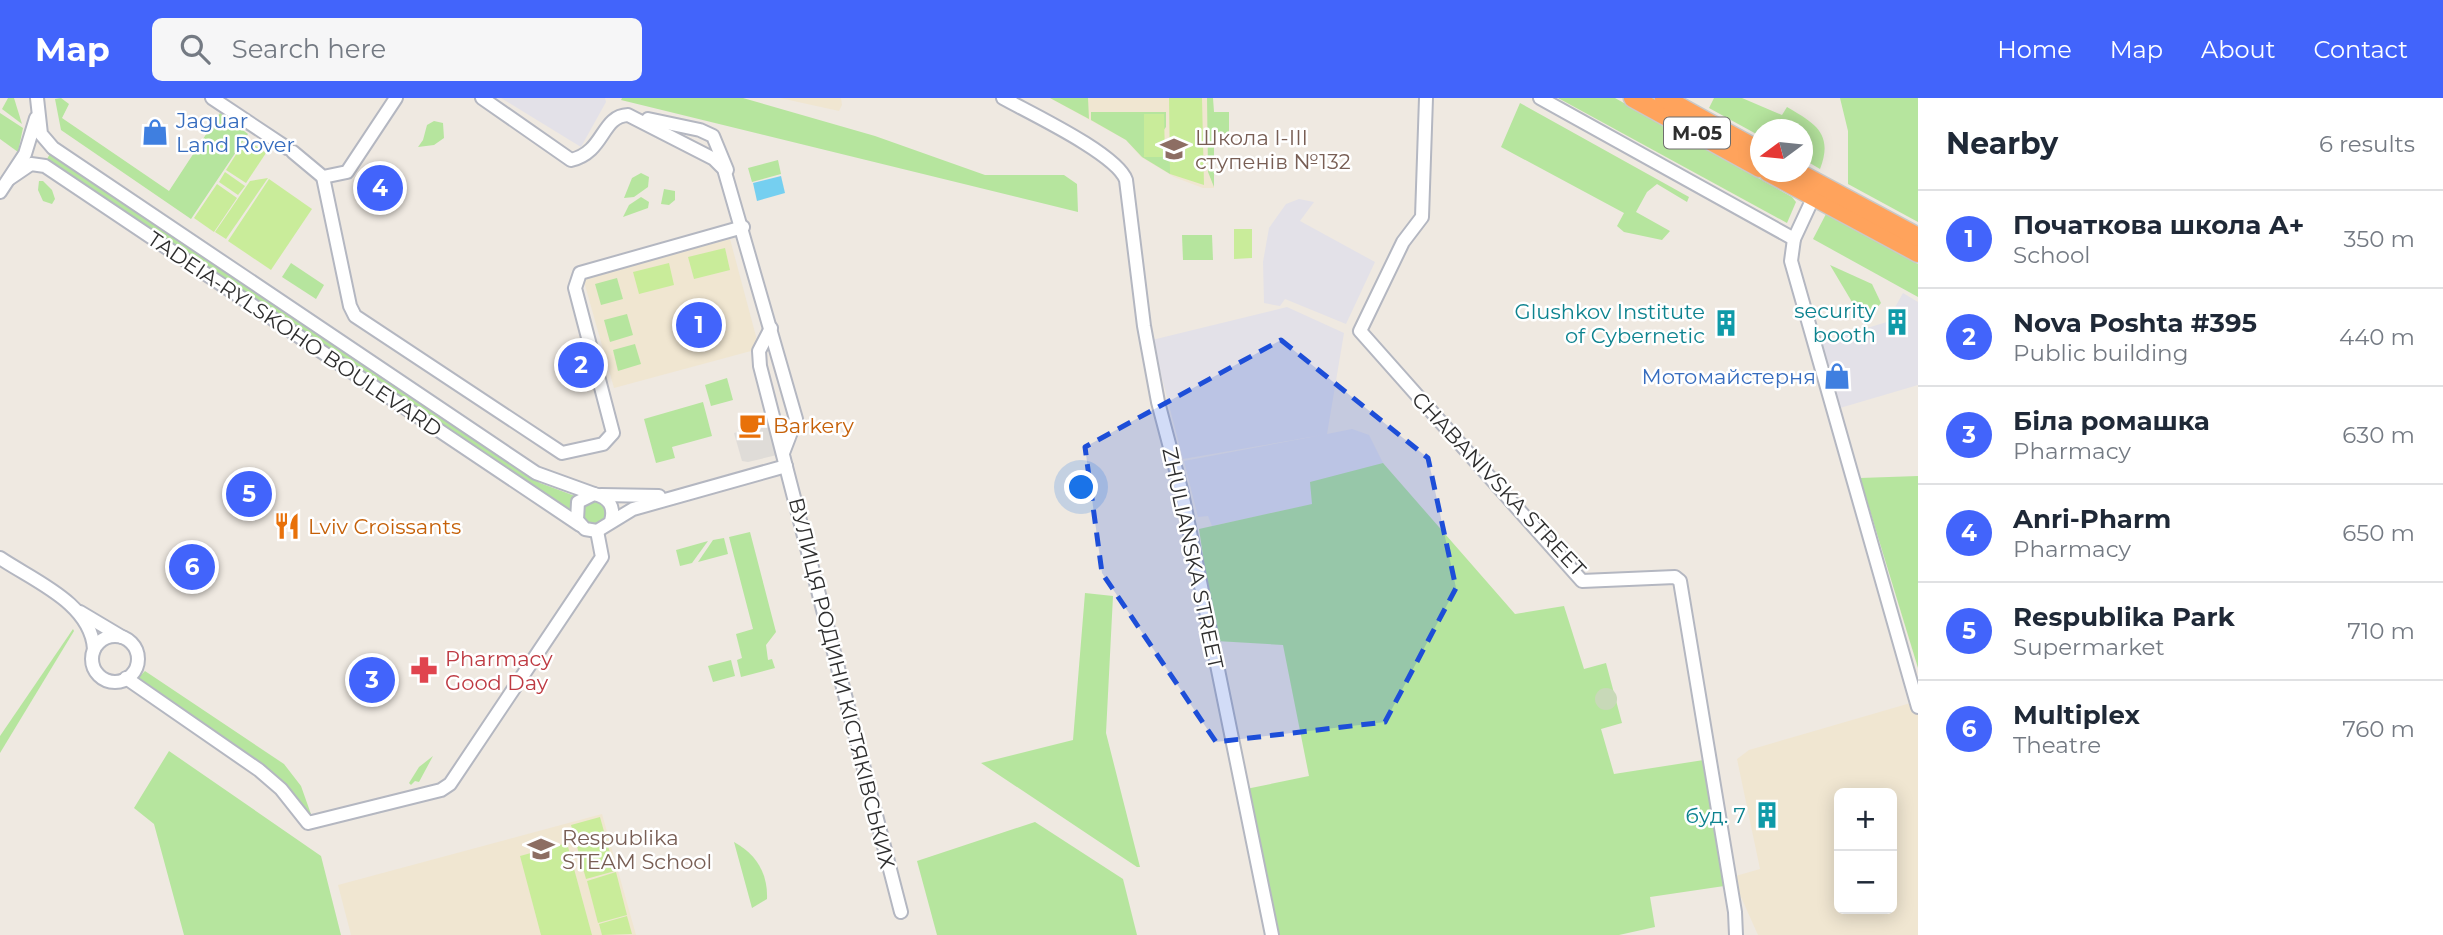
<!DOCTYPE html>
<html lang="en">
<head>
<meta charset="utf-8">
<style>
  :root { --surface:#fff; --page:#f6f6f7; --text:#1f2937; --muted:#747a83; --line:#e0e1e3; --accent:#4264fb }
  body { margin:0; font-family:Montserrat,sans-serif; background:var(--page); color:var(--text) }
  .controls { position:absolute; right:21px; bottom:21px; display:grid; overflow:hidden; border-radius:10px; box-shadow:0 4px 18px #0003 }
  .controls button { width:63px; height:63px; display:grid; place-items:center; padding:0; border:0; border-bottom:2px solid var(--line); background:var(--surface); color:var(--text); font:35px sans-serif }
  .compass { position:absolute; left:1750px; top:21px; width:63px; height:63px; border-radius:50%; background:var(--surface); box-shadow:0 4px 18px #0003; rotate:255deg }
  .you { position:absolute; left:1082px; top:390px; width:24px; height:24px; margin:-18px; border:5px solid #fff; border-radius:50%; background:#1a73e8; box-shadow:0 0 0 10px #1a73e833 }
  .badge { display:grid; place-items:center; width:46px; height:46px; border-radius:50%; background:var(--accent); color:#fff; font-size:23px; font-weight:700 }
  .pin { position:absolute; translate:-50% -50%; border:4px solid #fff; box-shadow:0 2px 7px #0006 }
  .list { margin:0; padding:0; list-style:none }
  h2 { display:flex; justify-content:space-between; align-items:center; height:91px; margin:0; padding:0 28px; font-size:30px }
  h2 small { font-size:23px; font-weight:400; color:var(--muted) }
  .list li { display:grid; grid-template-columns:46px 1fr auto; gap:21px; align-items:center; box-sizing:border-box; height:98px; padding:0 28px; border-top:2px solid var(--line) }
  .list b { display:block; font-size:26px; white-space:nowrap }
  .list p { margin:0; font-size:23px; white-space:nowrap; color:var(--muted) }
  .list em { font-size:23px; font-style:normal; color:var(--muted) }
  .icon { flex:none; width:38px; height:38px; fill:none; stroke:currentColor; stroke-width:2; stroke-linecap:round; stroke-linejoin:round }
  .map { position:relative; flex:none; width:1918px; height:837px; overflow:hidden }
  header { display:flex; align-items:center; gap:42px; box-sizing:border-box; height:98px; padding:0 35px; background:var(--accent); color:#fff }
  header strong { font-size:33px }
  nav { display:flex; gap:38px; margin-inline-start:auto; font-size:24px }
  .search { width:490px; height:63px; background:var(--page); display:flex; align-items:center; gap:18px; box-sizing:border-box; padding:0 24px; border-radius:10px; color:var(--muted); font-size:26px }
  main { display:flex }
  aside { flex:1; background:var(--surface) }
  .map>svg:first-child { display:block }
  .industrial { fill:#e3e1e8 }
  .education { fill:#f0e6d1; fill-rule:evenodd }
  .green { fill:#b6e59e }
  .cemetery { fill:#c8d9b8 }
  .pitch { fill:#c9ec9a }
  .plaza { fill:#dfdcd8 }
  .water { fill:#75cff0 }
  .lines { fill:none; stroke-linecap:round; stroke-linejoin:round }
  .minor-casing { stroke:#b4b7c1; stroke-width:16 }
  .highway-casing { stroke:#c9c9c9; stroke-width:21 }
  .minor { stroke:#fff; stroke-width:12 }
  .highway { stroke:#ffa35c; stroke-width:18 }
  .marked { fill:#1d4ed8; fill-opacity:0.2; stroke:#1d4ed8; stroke-width:5; stroke-dasharray:14 9; stroke-linejoin:round }
  .labels { text-anchor:middle; dominant-baseline:central; stroke-width:5; stroke-linejoin:round; paint-order:stroke }
  .shield { fill:#fff; stroke:#6d6d6d; stroke-width:2 }
  .shield-label { font-size:19px; font-weight:bold; fill:#2e2e2e }
  .shop-label { font-size:21px; fill:#366cbe; stroke:#fff; text-anchor:start }
  .education-label { font-size:21px; fill:#785e54; stroke:#fff; text-anchor:start }
  .culture-label { font-size:21px; fill:#0d838f; stroke:#fff; text-anchor:end }
  .street-label { font-size:21px; fill:#2e2e2e; stroke:#fff }
  .food-label { font-size:21px; fill:#c56008; stroke:#fff; text-anchor:start }
  .health-label { font-size:21px; fill:#be3a42; stroke:#fff; text-anchor:start }
</style>
</head>
<body>
<header>
<strong>Map</strong>
<div class="search"><svg class="icon" aria-label="search" viewBox="0 0 24 24"><circle cx="10" cy="10" r="6"/><path d="M15 15l6 6"/></svg>Search here</div>
<nav><a>Home</a><a>Map</a><a>About</a><a>Contact</a></nav>
</header>
<main>
<div class="map">
<svg width="1918" height="837" viewBox="0 0 1918 837">
  <rect width="100%" height="100%" fill="#efe9e1"/>
  <g class="industrial">
    <path d="M 501,0 L 605,0 L 606,4 L 581,49 Z"/>
    <path d="M 1299,101 L 1314,104 L 1300,123 L 1375,164 L 1346,226 L 1285,201 L 1280,208 L 1264,205 L 1263,164 L 1269,130 L 1286,106 Z"/>
    <path d="M 1903,195 L 1918,204 L 1918,287 L 1840,310 L 1820,244 L 1887,224 Z"/>
    <path d="M 1287,209 L 1344,235 L 1327,336 L 1352,331 L 1369,337 L 1383,365 L 1345,377 L 1313,406 L 1212,428 L 1208,418 L 1198,419 L 1184,363 L 1322,337 L 1183,361 L 1152,242 Z"/>
  </g>
  <g class="education">
    <path d="M 780,0 L 841,0 L 842,7 L 839,13 Z"/>
    <path d="M 1050,0 L 1213,0 L 1214,90 L 1203,90 L 1174,79 L 1141,59 L 1126,42 Z"/>
    <path d="M 730,141 L 757,242 L 751,253 L 614,290 L 583,180 Z"/>
    <path d="M 1914,604 L 1918,618 L 1918,837 L 1758,837 L 1732,779 L 1760,771 L 1737,661 L 1749,652 ZM 1839,695 L 1892,695 L 1892,811 L 1839,811 Z"/>
    <path d="M 602,716 L 636,837 L 351,837 L 338,787 Z"/>
  </g>
  <g class="green">
    <path d="M 8,0 L 14,0 L 22,26 L 2,11 Z"/>
    <path d="M 61,0 L 69,6 L 62,20 L 169,93 L 220,15 L 248,36 L 191,121 L 61,32 L 55,1 Z"/>
    <path d="M 622,0 L 743,0 L 875,38 L 985,77 L 1064,77 L 1077,86 L 1078,114 L 621,2 Z"/>
    <path d="M 1050,0 L 1088,0 L 1089,21 Z"/>
    <path d="M 1207,0 L 1213,0 L 1214,14 L 1229,14 L 1229,35 L 1214,36 L 1214,89 L 1208,74 Z"/>
    <path d="M 1558,0 L 1615,0 L 1792,99 L 1796,104 L 1787,125 Z"/>
    <path d="M 1714,0 L 1742,0 L 1782,17 L 1787,9 C 1814,25 1834,35 1820,71 L 1803,61 L 1802,32 L 1760,32 L 1760,38 L 1709,10 Z"/>
    <path d="M 1840,0 L 1918,0 L 1918,124 L 1848,86 L 1848,33 Z"/>
    <path d="M 1520,5 L 1689,99 L 1687,104 L 1657,86 L 1647,94 L 1636,114 L 1670,133 L 1662,142 L 1624,134 L 1617,128 L 1624,115 L 1501,49 Z"/>
    <path d="M 1091,14 L 1166,14 L 1166,29 L 1144,58 L 1170,59 L 1170,76 L 1142,59 L 1126,42 L 1091,22 Z"/>
    <path d="M 0,15 L 23,30 L 18,54 L 0,41 Z"/>
    <path d="M 434,23 L 443,25 L 444,40 L 434,47 L 418,49 L 423,42 L 427,27 Z"/>
    <path d="M 51,54 L 540,385 L 575,398 L 569,412 L 47,61 Z"/>
    <path d="M 778,62 L 781,76 L 752,84 L 748,70 Z"/>
    <path d="M 641,75 L 649,79 L 648,89 L 634,99 L 624,100 L 632,80 Z"/>
    <path d="M 39,83 L 43,83 L 52,92 L 55,101 L 52,106 L 43,103 L 38,92 Z"/>
    <path d="M 664,91 L 675,93 L 675,102 L 669,107 L 661,106 Z"/>
    <path d="M 641,99 L 649,104 L 648,110 L 623,119 L 629,107 Z"/>
    <path d="M 1826,116 L 1918,166 L 1918,199 L 1813,141 Z"/>
    <path d="M 1182,137 L 1212,137 L 1213,162 L 1183,162 Z"/>
    <path d="M 291,165 L 324,187 L 316,201 L 282,179 Z"/>
    <path d="M 1830,167 L 1872,186 L 1881,205 L 1875,212 L 1862,214 L 1855,209 Z"/>
    <path d="M 617,180 L 623,201 L 601,207 L 595,186 Z"/>
    <path d="M 627,216 L 633,237 L 610,244 L 604,222 Z"/>
    <path d="M 635,246 L 641,266 L 618,273 L 613,252 Z"/>
    <path d="M 727,280 L 733,302 L 711,308 L 705,287 Z"/>
    <path d="M 703,304 L 712,338 L 672,349 L 675,360 L 656,365 L 644,321 Z"/>
    <path d="M 1383,365 L 1515,516 L 1564,508 L 1584,571 L 1606,565 L 1622,625 L 1601,631 L 1614,676 L 1710,661 L 1731,787 L 1650,799 L 1655,829 L 1619,837 L 1278,837 L 1246,691 L 1309,678 L 1283,547 L 1216,543 L 1199,431 L 1312,406 L 1310,384 Z"/>
    <path d="M 1918,378 L 1918,570 L 1860,380 Z"/>
    <circle cx="594" cy="414" r="12"/>
    <path d="M 750,434 L 776,534 L 766,547 L 768,562 L 772,561 L 775,570 L 741,579 L 737,562 L 742,560 L 736,536 L 753,531 L 729,439 Z"/>
    <path d="M 724,440 L 728,456 L 698,464 L 713,442 Z"/>
    <path d="M 708,443 L 692,465 L 680,468 L 676,452 Z"/>
    <path d="M 1085,495 L 1113,498 L 1106,635 L 1140,769 L 1137,769 L 981,665 L 1073,642 Z"/>
    <path d="M 73,531 L 74,533 L 0,655 L 0,638 Z"/>
    <path d="M 731,562 L 735,578 L 713,584 L 708,568 Z"/>
    <path d="M 145,573 L 284,666 L 301,688 L 312,719 L 289,696 L 137,581 Z"/>
    <path d="M 169,653 L 321,758 L 341,837 L 184,837 L 154,726 L 134,710 Z"/>
    <path d="M 433,658 L 419,684 L 415,683 L 411,687 L 409,685 L 419,669 Z"/>
    <path d="M 1035,724 L 1123,781 L 1137,837 L 937,837 L 917,763 Z"/>
    <path d="M 734,744 C 756,756 768,775 767,801 L 752,810 Z"/>
  </g>
  <circle class="cemetery" cx="1606" cy="601" r="11"/>
  <g class="pitch">
    <path d="M 1169,0 L 1202,0 L 1204,87 L 1170,76 Z"/>
    <path d="M 1144,16 L 1164,16 L 1165,59 L 1144,59 Z"/>
    <path d="M 246,41 L 266,55 L 246,85 L 226,72 Z"/>
    <path d="M 225,74 L 245,88 L 238,97 L 219,84 Z"/>
    <path d="M 268,80 L 226,141 L 215,134 L 250,83 Z"/>
    <path d="M 269,81 L 312,111 L 271,172 L 228,143 Z"/>
    <path d="M 217,86 L 237,100 L 214,134 L 194,120 Z"/>
    <path d="M 1234,131 L 1252,131 L 1252,160 L 1234,161 Z"/>
    <path d="M 725,150 L 730,172 L 694,181 L 688,159 Z"/>
    <path d="M 669,165 L 674,187 L 639,196 L 633,174 Z"/>
    <path d="M 600,719 L 615,773 L 586,781 L 571,727 Z"/>
    <path d="M 567,745 L 592,837 L 541,837 L 520,758 Z"/>
    <path d="M 616,774 L 627,817 L 598,825 L 587,783 Z"/>
    <path d="M 627,818 L 632,836 L 602,837 L 599,826 Z"/>
  </g>
  <path class="plaza" d="M 769,325 L 777,357 L 748,364 L 742,363 L 734,335 Z"/>
  <path class="water" d="M 781,78 L 785,95 L 757,103 L 753,85 Z"/>
  <g class="lines">
    <defs>
      <g id="minor">
        <path d="M 37,0 L 41,36 L 53,50 L 536,375 L 594,396"/>
        <path d="M 212,0 L 287,50"/>
        <path d="M 482,0 L 571,62 C 605,54 601,18 628,17 L 714,61 L 724,71 L 796,321 L 783,355"/>
        <path d="M 1003,0 C 1030,15 1117,56 1126,82 L 1144,228 L 1158,304 L 1182,395 L 1272,837"/>
        <path d="M 1426,0 L 1422,119 L 1403,144 L 1360,233 L 1582,483 L 1675,479 L 1680,483 L 1735,814 L 1736,837"/>
        <path d="M 1540,0 L 1794,141"/>
        <path d="M 648,21 L 700,32 L 713,38 L 727,72"/>
        <path d="M 293,54 L 323,79 L 347,74 L 396,0"/>
        <path d="M 323,79 L 350,208 L 355,218 L 562,355 L 603,346 L 613,335 L 575,190 L 580,175 L 743,129"/>
        <path d="M 9,81 L 31,66 L 45,68 L 580,427"/>
        <path d="M 0,94 L 25,56 L 36,20"/>
        <path d="M 1814,98 L 1794,141 L 1791,163 L 1918,609"/>
        <path d="M 771,230 L 759,253 L 760,268 L 901,814"/>
        <path d="M 601,397 L 659,398"/>
        <path d="M 611,423 C 615,409 609,399 594,396 L 578,404 L 577,422 L 585,431 L 597,433 L 633,411 L 786,368"/>
        <path d="M 0,460 C 34,483 91,505 94,551"/>
        <path d="M 80,514 L 122,539"/>
        <circle cx="115" cy="561" r="23"/>
        <path d="M 126,580 L 259,672 L 281,691 L 308,725 L 441,692 L 450,686 L 602,459 L 597,433"/>
      </g>
      <g id="highway">
        <path d="M 1633,0 L 1760,70"/>
        <path d="M 1664,0 L 1760,53"/>
        <path d="M 1768,74 L 1918,155"/>
        <path d="M 1797,74 L 1918,139"/>
      </g>
    </defs>
    <use href="#minor" class="minor-casing"/>
    <use href="#highway" class="highway-casing"/>
    <use href="#minor" class="minor"/>
    <use href="#highway" class="highway"/>
  </g>
  <path class="marked" d="M 1281,242 L 1428,360 L 1456,490 L 1385,624 L 1216,644 L 1102,475 L 1085,349 Z"/>
  <defs>
    <symbol id="shop-bare" viewBox="-9 -9 18 18"><path d="M-5-2.5h2.3a2.7 3.5 0 0 1 5.4 0H5L5.5 6h-11ZM-1.5-2.5h3a1.5 2.3 0 0 0-3 0Z" fill="#3f7fe0" stroke="#fff" stroke-width="2.5" paint-order="stroke"/></symbol>
    <symbol id="school-bare" viewBox="-9 -9 18 18"><path d="M0-5L7-2L0 1L-7-2ZM-4 1L0 2.5L4 1V4Q0 6-4 4Z" fill="#8d6e63" stroke="#fff" stroke-width="2.5" paint-order="stroke"/></symbol>
    <symbol id="building-bare" viewBox="-9 -9 18 18"><path d="M-4-6H4V6H1V3H-1V6H-4ZM-2.5-4.3h1.7v1.8h-1.7ZM.8-4.3h1.7v1.8H.8ZM-2.5-1h1.7V.8h-1.7ZM.8-1h1.7V.8H.8Z" fill="#0f9aa8" stroke="#fff" stroke-width="2.5" paint-order="stroke"/></symbol>
    <symbol id="cafe-bare" viewBox="-9 -9 18 18"><path d="M-5.5-4.5H6V0H3Q3 3.5 0 3.5H-2.5Q-5.5 3.5-5.5 0ZM3-3.2v2h1.7v-2ZM-6 4.5H4V6H-6Z" fill="#e8710a" stroke="#fff" stroke-width="2.5" paint-order="stroke"/></symbol>
    <symbol id="restaurant-bare" viewBox="-9 -9 18 18"><path d="M-5-6h1v4h1v-4h1v4h1v-4h1v5L-1.5 .5V6h-2V.5L-5-1ZM5-6V6H3V1.5H1.5Q1.5-4 5-6Z" fill="#e8710a" stroke="#fff" stroke-width="2.5" paint-order="stroke"/></symbol>
    <symbol id="pharmacy-bare" viewBox="-9 -9 18 18"><path d="M-2-6h4v4h4v4h-4v4h-4v-4h-4v-4h4Z" fill="#e0444e" stroke="#fff" stroke-width="2.5" paint-order="stroke"/></symbol>
  </defs>
  <g fill-rule="evenodd">
    <use href="#shop-bare" x="136" y="15" width="38" height="38"/>
    <use href="#school-bare" x="1155" y="32" width="38" height="38"/>
    <use href="#building-bare" x="1878" y="205" width="38" height="38"/>
    <use href="#building-bare" x="1707" y="206" width="38" height="38"/>
    <use href="#shop-bare" x="1818" y="259" width="38" height="38"/>
    <use href="#cafe-bare" x="733" y="308" width="38" height="38"/>
    <use href="#restaurant-bare" x="268" y="409" width="38" height="38"/>
    <use href="#pharmacy-bare" x="405" y="553" width="38" height="38"/>
    <use href="#building-bare" x="1748" y="698" width="38" height="38"/>
    <use href="#school-bare" x="522" y="732" width="38" height="38"/>
  </g>
  <g class="labels">
    <rect class="shield" x="1664" y="19.5" width="66" height="31" rx="5"/>
    <g class="shield-label">
      <text x="1697" y="35">М-05</text>
    </g>
    <g class="shop-label">
      <text x="176" y="22">Jaguar<tspan x="176" dy="24">Land Rover</tspan></text>
      <text x="1816" y="278" text-anchor="end">Мотомайстерня</text>
    </g>
    <g class="education-label">
      <text x="1195" y="39">Школа І-ІІІ<tspan x="1195" dy="24">ступенів №132</tspan></text>
      <text x="562" y="739">Respublika<tspan x="562" dy="24">STEAM School</tspan></text>
    </g>
    <g class="culture-label">
      <text x="1876" y="212">security<tspan x="1876" dy="24">booth</tspan></text>
      <text x="1705" y="213">Glushkov Institute<tspan x="1705" dy="24">of Cybernetic</tspan></text>
      <text x="1746" y="717">буд. 7</text>
    </g>
    <g class="street-label">
      <text transform="translate(295 236) rotate(34)">TADEIA-RYLSKOHO BOULEVARD</text>
      <text transform="translate(1499 386) rotate(47)">CHABANIVSKA STREET</text>
      <text transform="translate(1193 460) rotate(78)">ZHULIANSKA STREET</text>
      <text transform="translate(842 585) rotate(76)">ВУЛИЦЯ РОДИНИ КІСТЯКІВСЬКИХ</text>
    </g>
    <g class="food-label">
      <text x="773" y="327">Barkery</text>
      <text x="308" y="428">Lviv Croissants</text>
    </g>
    <g class="health-label">
      <text x="445" y="560">Pharmacy<tspan x="445" dy="24">Good Day</tspan></text>
    </g>
  </g>
</svg>
<div class="controls">
<button>+</button>
<button>−</button>
</div>
<svg class="compass" viewBox="-18 -18 36 36"><path d="M0-13l5 13h-10z" fill="#e53935"/><path d="M0 13l5-13h-10z" fill="#747a83"/></svg>
<div class="you"></div>
<div class="pin badge" style="left:699px;top:227px">1</div>
<div class="pin badge" style="left:581px;top:267px">2</div>
<div class="pin badge" style="left:372px;top:582px">3</div>
<div class="pin badge" style="left:380px;top:90px">4</div>
<div class="pin badge" style="left:249px;top:396px">5</div>
<div class="pin badge" style="left:192px;top:469px">6</div>
</div>
<aside>
<h2>Nearby<small>6 results</small></h2>
<ul class="list">
<li><span class="badge">1</span><div><b>Початкова школа А+</b><p>School</p></div><em>350 m</em></li>
<li><span class="badge">2</span><div><b>Nova Poshta #395</b><p>Public building</p></div><em>440 m</em></li>
<li><span class="badge">3</span><div><b>Біла ромашка</b><p>Pharmacy</p></div><em>630 m</em></li>
<li><span class="badge">4</span><div><b>Anri-Pharm</b><p>Pharmacy</p></div><em>650 m</em></li>
<li><span class="badge">5</span><div><b>Respublika Park</b><p>Supermarket</p></div><em>710 m</em></li>
<li><span class="badge">6</span><div><b>Multiplex</b><p>Theatre</p></div><em>760 m</em></li>
</ul>
</aside>
</main>
</body>
</html>
